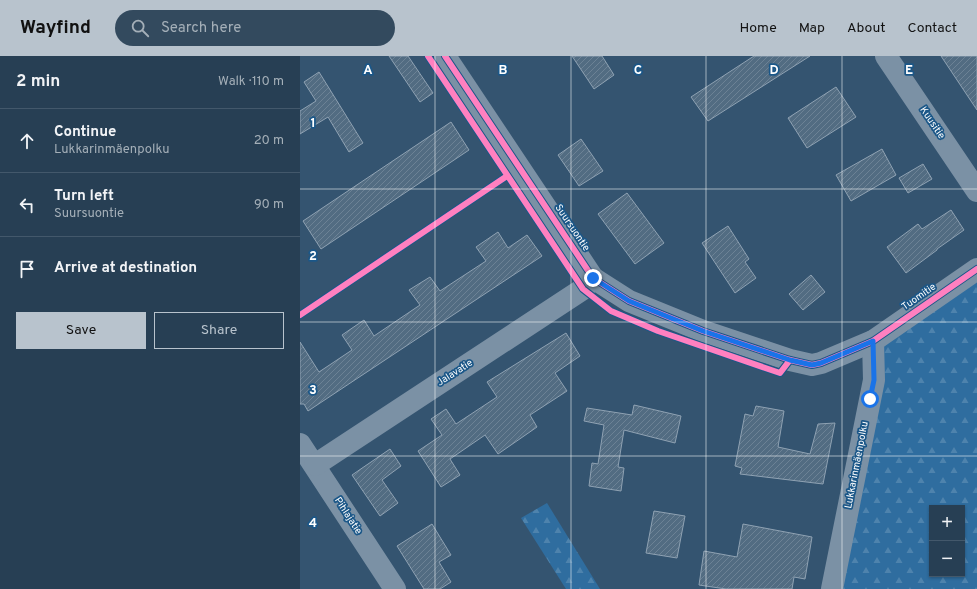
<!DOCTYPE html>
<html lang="en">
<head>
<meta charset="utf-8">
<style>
  :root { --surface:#273f54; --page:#334a5e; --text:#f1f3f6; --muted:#a4afb8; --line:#43586b; --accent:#b8c3cd }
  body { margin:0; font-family:Overpass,sans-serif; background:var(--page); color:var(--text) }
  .controls { position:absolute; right:12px; bottom:12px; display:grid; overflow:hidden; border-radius:0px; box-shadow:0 1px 3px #0004 }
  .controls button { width:36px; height:36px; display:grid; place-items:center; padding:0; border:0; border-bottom:1px solid var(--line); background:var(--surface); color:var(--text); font:20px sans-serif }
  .stop { position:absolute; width:12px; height:12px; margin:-9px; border:3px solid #1a73e8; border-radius:50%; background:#fff }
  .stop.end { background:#1a73e8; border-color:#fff; box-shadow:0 1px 4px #0008 }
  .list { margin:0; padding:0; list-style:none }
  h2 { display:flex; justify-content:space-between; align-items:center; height:52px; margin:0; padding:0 16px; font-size:17px }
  h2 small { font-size:13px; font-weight:400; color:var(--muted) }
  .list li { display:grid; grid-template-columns:26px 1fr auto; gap:12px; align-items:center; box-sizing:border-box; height:64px; padding:0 16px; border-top:1px solid var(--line) }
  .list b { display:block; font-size:15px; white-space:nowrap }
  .list p { margin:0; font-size:13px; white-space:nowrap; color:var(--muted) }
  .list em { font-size:13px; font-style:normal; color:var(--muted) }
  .actions { display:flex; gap:8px; padding:12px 16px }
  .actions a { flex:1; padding:9px 0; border:1px solid var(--accent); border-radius:0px; text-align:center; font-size:14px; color:var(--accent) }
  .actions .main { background:var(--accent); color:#111 }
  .icon { flex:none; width:22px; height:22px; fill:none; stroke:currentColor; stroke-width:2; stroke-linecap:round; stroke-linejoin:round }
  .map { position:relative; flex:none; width:677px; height:533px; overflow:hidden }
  header { display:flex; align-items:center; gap:24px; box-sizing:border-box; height:56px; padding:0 20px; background:var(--accent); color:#111 }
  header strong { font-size:19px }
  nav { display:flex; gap:22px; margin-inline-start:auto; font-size:14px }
  .search { width:280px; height:36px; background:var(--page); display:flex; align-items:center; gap:10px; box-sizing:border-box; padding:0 14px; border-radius:22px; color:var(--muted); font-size:15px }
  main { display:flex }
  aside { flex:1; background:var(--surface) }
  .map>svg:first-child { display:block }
  .forest { fill:url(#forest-firs); fill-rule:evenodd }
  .building { fill:url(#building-hatch); stroke:#8fa2b3 }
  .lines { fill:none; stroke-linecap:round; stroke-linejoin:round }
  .street { stroke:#7b91a5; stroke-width:22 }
  .cycleway-casing { stroke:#1b5788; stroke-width:8 }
  .cycleway { stroke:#ff80c0; stroke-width:6 }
  .route { stroke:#1a73e8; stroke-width:5 }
  .grid { fill:none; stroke:#fff; stroke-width:1; stroke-opacity:0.55 }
  .labels { text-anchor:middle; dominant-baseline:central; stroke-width:3.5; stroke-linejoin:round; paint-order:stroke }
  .street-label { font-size:10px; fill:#fff; stroke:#1b5788 }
  .grid-label { font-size:13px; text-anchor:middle; font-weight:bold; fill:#fff; stroke:#1b5788; stroke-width:3.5; stroke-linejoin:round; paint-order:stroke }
</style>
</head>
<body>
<header>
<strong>Wayfind</strong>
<div class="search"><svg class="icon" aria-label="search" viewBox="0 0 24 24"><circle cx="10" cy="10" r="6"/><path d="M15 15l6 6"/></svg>Search here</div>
<nav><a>Home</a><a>Map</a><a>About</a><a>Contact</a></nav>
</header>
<main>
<aside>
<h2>2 min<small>Walk · 110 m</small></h2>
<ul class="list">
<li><svg class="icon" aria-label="ahead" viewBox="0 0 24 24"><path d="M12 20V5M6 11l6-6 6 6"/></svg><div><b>Continue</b><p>Lukkarinmäenpolku</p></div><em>20 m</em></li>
<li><svg class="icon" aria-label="left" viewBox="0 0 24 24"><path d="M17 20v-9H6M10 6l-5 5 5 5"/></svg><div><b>Turn left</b><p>Suursuontie</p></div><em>90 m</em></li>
<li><svg class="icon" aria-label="arrive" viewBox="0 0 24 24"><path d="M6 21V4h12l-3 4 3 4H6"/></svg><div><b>Arrive at destination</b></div></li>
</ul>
<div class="actions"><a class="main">Save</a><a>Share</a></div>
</aside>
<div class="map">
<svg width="677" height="533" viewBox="0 0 677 533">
  <defs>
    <pattern id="forest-firs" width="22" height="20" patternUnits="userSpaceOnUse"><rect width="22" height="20" fill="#2f6d9f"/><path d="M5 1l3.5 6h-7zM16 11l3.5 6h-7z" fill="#4e83ad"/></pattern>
    <pattern id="building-hatch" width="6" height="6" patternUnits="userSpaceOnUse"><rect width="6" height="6" fill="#526c82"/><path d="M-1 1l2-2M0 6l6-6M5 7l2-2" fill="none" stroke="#6c8295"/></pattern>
  </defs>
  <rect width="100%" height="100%" fill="#345470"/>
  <g class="forest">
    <path d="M 677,225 L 677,533 L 533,533 L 575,293 ZM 632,452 L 662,452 L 662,518 L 632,518 Z"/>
    <path d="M 247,447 L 300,533 L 266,533 L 221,462 Z"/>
  </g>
  <g class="building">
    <path d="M 89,0 L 108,0 L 133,37 L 120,46 Z"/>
    <path d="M 272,0 L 302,0 L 314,19 L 294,33 Z"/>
    <path d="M 454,0 L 510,0 L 408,65 L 391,41 Z"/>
    <path d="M 641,0 L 677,0 L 677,54 Z"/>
    <path d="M 19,16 L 63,87 L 49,96 L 28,61 L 0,78 L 0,55 L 16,45 L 4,26 Z"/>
    <path d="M 536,31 L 556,61 L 507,92 L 488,62 Z"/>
    <path d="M 151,66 L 169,94 L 21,193 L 3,165 Z"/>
    <path d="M 281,83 L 303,115 L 279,130 L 258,99 Z"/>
    <path d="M 582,93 L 596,119 L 551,145 L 536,119 Z"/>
    <path d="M 623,108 L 632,123 L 608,137 L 599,122 Z"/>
    <path d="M 327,137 L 364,187 L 335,208 L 298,158 Z"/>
    <path d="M 651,154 L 664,174 L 637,193 L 637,194 L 606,217 L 587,191 L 618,168 L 622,173 Z"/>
    <path d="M 428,170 L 449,203 L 445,206 L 456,222 L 435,237 L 402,187 Z"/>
    <path d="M 198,176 L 208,192 L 227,179 L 242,200 L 8,355 L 4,348 L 0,348 L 0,286 L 19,316 L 52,294 L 42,279 L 64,264 L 74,280 L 120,249 L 109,234 L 130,221 L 140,235 L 186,205 L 176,191 Z"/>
    <path d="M 511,219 L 525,236 L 503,254 L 489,238 Z"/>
    <path d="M 266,277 L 280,300 L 255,317 L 267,335 L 230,359 L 237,371 L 198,398 L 185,379 L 150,403 L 160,419 L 141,431 L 118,395 L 142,379 L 131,363 L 146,353 L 156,368 L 197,341 L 187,326 Z"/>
    <path d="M 334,349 L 381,360 L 375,387 L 324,374 L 318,411 L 324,412 L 321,435 L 289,430 L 292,407 L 298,408 L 304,369 L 284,365 L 287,352 L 332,359 Z"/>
    <path d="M 456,350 L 484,355 L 478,391 L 510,398 L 518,368 L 535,367 L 523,428 L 440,418 L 442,412 L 435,410 L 445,358 L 453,360 Z"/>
    <path d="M 90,393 L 101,410 L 82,424 L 98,447 L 80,460 L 52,419 Z"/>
    <path d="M 354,455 L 385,460 L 377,502 L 346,497 Z"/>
    <path d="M 132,468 L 151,499 L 139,506 L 151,526 L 140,533 L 124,533 L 97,490 Z"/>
    <path d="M 443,468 L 512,481 L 505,523 L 494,521 L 492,533 L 426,533 L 399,529 L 404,495 L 437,501 Z"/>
  </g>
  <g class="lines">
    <g class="street">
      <path d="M 145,0 L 293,222 L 329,245 L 403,275 L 490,304 L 512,309 L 521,307 L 573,285 L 677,213"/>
      <path d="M 586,0 L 677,135"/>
      <path d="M 0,388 L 95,533"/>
      <path d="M 15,409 L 283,233 L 293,222"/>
      <path d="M 532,533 L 574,324 L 573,285"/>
    </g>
    <defs>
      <g id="cycleway">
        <path d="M 128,0 L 283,233 L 311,255 L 358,275 L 480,317 L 490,304"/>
        <path d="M 145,0 L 293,222 L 329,245 L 403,275 L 490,304 L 512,309 L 521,307 L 573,285 L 677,213"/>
        <path d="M 0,259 L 207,120"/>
      </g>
    </defs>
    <use href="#cycleway" class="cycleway-casing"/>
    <use href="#cycleway" class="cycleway"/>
  </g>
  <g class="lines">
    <path class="route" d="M 293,222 L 329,245 L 403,275 L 490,304 L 512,309 L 521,307 L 573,285 L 574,324 L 570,343"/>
  </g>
  <path class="grid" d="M 135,0 L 135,533M 271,0 L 271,533M 406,0 L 406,533M 542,0 L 542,533M 0,133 L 677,133M 0,266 L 677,266M 0,400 L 677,400"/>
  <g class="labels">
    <g class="street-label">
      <text transform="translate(632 67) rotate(56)">Kuusitie</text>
      <text transform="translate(272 172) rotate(56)">Suursuontie</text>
      <text transform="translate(619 241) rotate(-35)">Tuomitie</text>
      <text transform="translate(155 317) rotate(-33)">Jalavatie</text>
      <text transform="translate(557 409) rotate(-79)">Lukkarinmäenpolku</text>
      <text transform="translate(48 460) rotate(57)">Pihlajatie</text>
    </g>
  </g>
  <g class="grid-label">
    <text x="68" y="18">A</text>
    <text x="203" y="18">B</text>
    <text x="338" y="18">C</text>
    <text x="474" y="18">D</text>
    <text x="609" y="18">E</text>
    <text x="13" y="71">1</text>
    <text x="13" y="204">2</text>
    <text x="13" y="338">3</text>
    <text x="13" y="471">4</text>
  </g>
</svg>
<div class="controls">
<button>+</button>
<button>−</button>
</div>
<div class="stop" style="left:570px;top:343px"></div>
<div class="stop end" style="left:293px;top:222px"></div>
</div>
</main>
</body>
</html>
